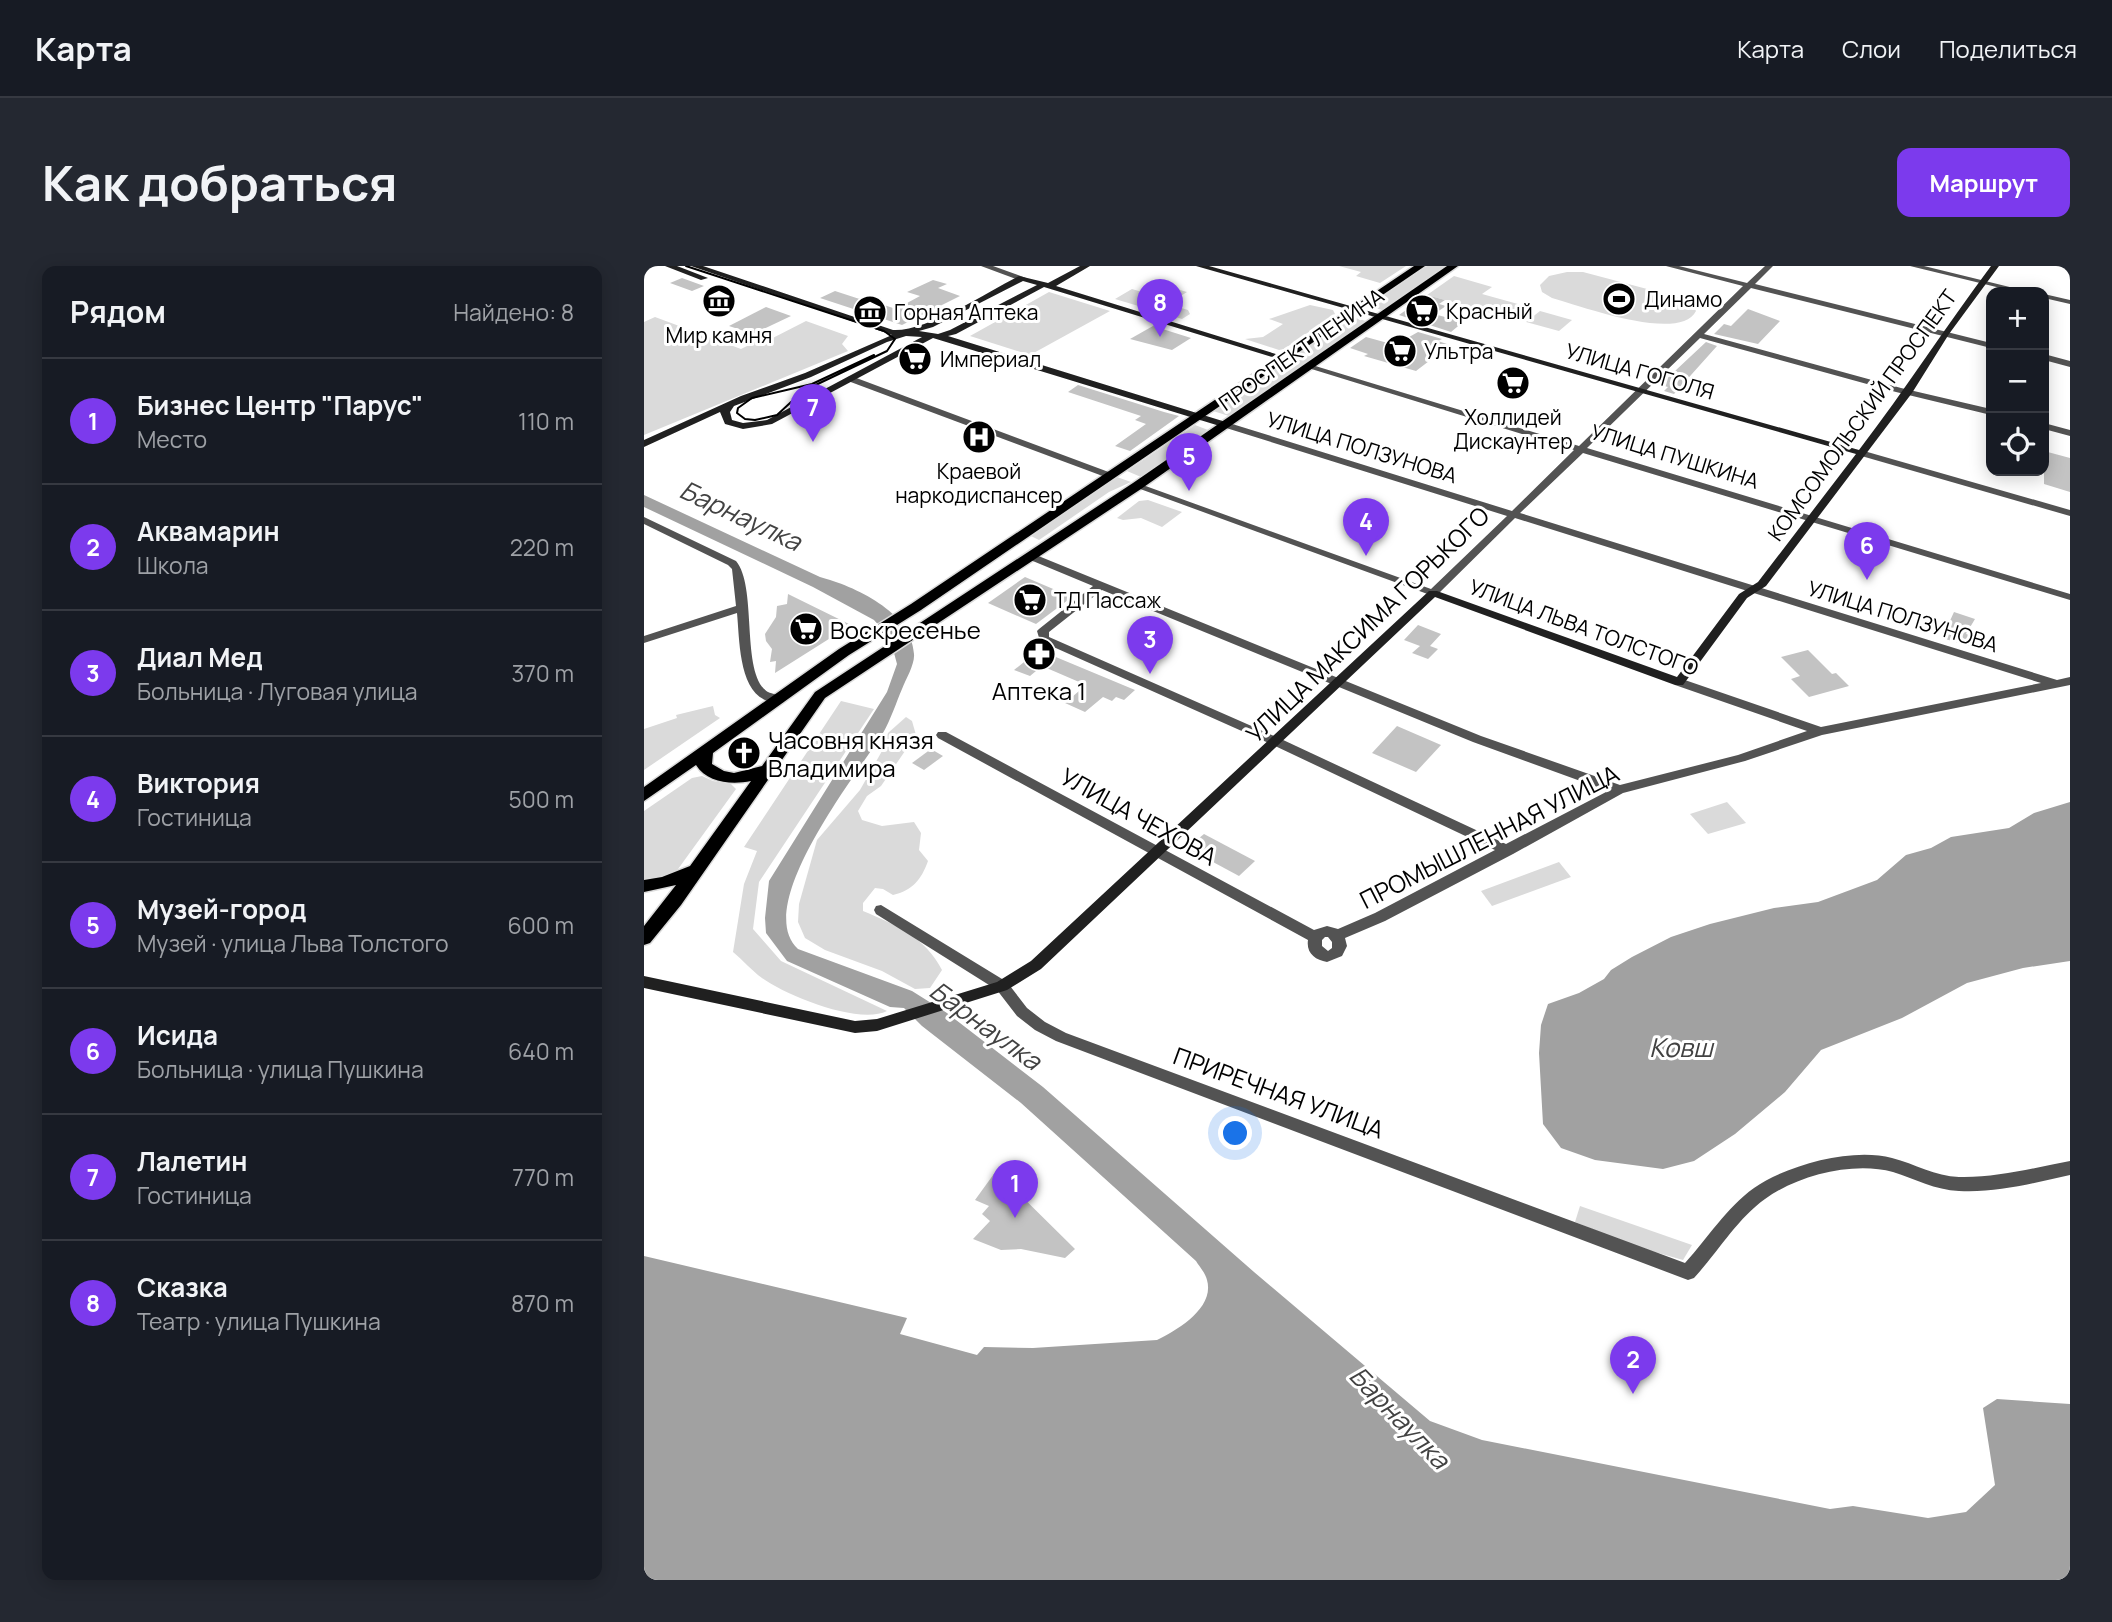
<!DOCTYPE html>
<html lang="ru">
<head>
<meta charset="utf-8">
<style>
  :root { --surface:#171b24; --page:#242831; --text:#f1f3f6; --muted:#9ea1a6; --line:#363941; --accent:#7c3aed }
  body { margin:0; font-family:Manrope,sans-serif; background:var(--page); color:var(--text) }
  .controls { position:absolute; right:21px; top:21px; display:grid; overflow:hidden; border-radius:14px; box-shadow:0 4px 18px #0003 }
  .controls button { width:63px; height:63px; display:grid; place-items:center; padding:0; border:0; border-bottom:2px solid var(--line); background:var(--surface); color:var(--text); font:35px sans-serif }
  .you { position:absolute; left:592px; top:868px; width:24px; height:24px; margin:-18px; border:5px solid #fff; border-radius:50%; background:#1a73e8; box-shadow:0 0 0 10px #1a73e833 }
  .badge { display:grid; place-items:center; width:46px; height:46px; border-radius:50%; background:var(--accent); color:#fff; font-size:23px; font-weight:700 }
  .pin { position:absolute; translate:-50% -58px; filter:drop-shadow(0 2px 4px #0008) }
  .pin::after { content:''; position:absolute; top:37px; width:24px; height:21px; background:inherit; clip-path:polygon(0 0,100% 0,50% 100%) }
  .list { margin:0; padding:0; list-style:none }
  h2 { display:flex; justify-content:space-between; align-items:center; height:91px; margin:0; padding:0 28px; font-size:30px }
  h2 small { font-size:23px; font-weight:400; color:var(--muted) }
  .list li { display:grid; grid-template-columns:46px 1fr auto; gap:21px; align-items:center; box-sizing:border-box; height:126px; padding:0 28px; border-top:2px solid var(--line) }
  .list b { display:block; font-size:26px; white-space:nowrap }
  .list p { margin:0; font-size:23px; white-space:nowrap; color:var(--muted) }
  .list em { font-size:23px; font-style:normal; color:var(--muted) }
  .icon { flex:none; width:38px; height:38px; fill:none; stroke:currentColor; stroke-width:2; stroke-linecap:round; stroke-linejoin:round }
  .map { position:relative; flex:none; width:1426px; height:1314px; overflow:hidden; border-radius:14px }
  header { display:flex; align-items:center; gap:42px; box-sizing:border-box; height:98px; padding:0 35px; background:var(--surface); border-bottom:2px solid var(--line) }
  header strong { font-size:33px }
  nav { display:flex; gap:38px; margin-inline-start:auto; font-size:24px }
  .intro { display:flex; align-items:center; justify-content:space-between; box-sizing:border-box; height:168px; padding:0 42px }
  h1 { margin:0; font-size:49px }
  .button { padding:18px 32px; border-radius:14px; background:var(--accent); color:#fff; font-size:24px; font-weight:700 }
  main { display:flex; gap:42px; padding:0 42px }
  aside { flex:1; background:var(--surface); border-radius:14px; box-shadow:0 4px 18px #0003 }
  .map>svg:first-child { display:block }
  .green { fill:#dadada }
  .water { fill:#a1a1a1 }
  .building { fill:#c3c3c3 }
  .lines { fill:none; stroke-linecap:round; stroke-linejoin:round }
  .primary-casing { stroke:#dbdbdb; stroke-width:3 }
  .street { fill:#535353; fill-rule:evenodd }
  .secondary { fill:#202020; fill-rule:evenodd }
  .primary { fill:#000; fill-rule:evenodd }
  .tram { stroke:#000; stroke-width:2 }
  .labels { text-anchor:middle; dominant-baseline:central; stroke-width:6; stroke-linejoin:round; paint-order:stroke }
  .far-poi-label { font-size:21px; fill:#000; stroke:#fff; text-anchor:start }
  .far-street-label { font-size:21px; fill:#000; stroke:#fff }
  .street-label { font-size:24px; fill:#000; stroke:#fff }
  .poi-label { font-size:24px; fill:#000; stroke:#fff; text-anchor:start }
  .water-label { font-size:26px; font-style:italic; fill:#424242; stroke:#fff }
</style>
</head>
<body>
<header>
<strong>Карта</strong>
<nav><a>Карта</a><a>Слои</a><a>Поделиться</a></nav>
</header>
<div class="intro"><h1>Как добраться</h1><a class="button">Маршрут</a></div>
<main>
<aside>
<h2>Рядом<small>Найдено: 8</small></h2>
<ul class="list">
<li><span class="badge">1</span><div><b>Бизнес Центр &quot;Парус&quot;</b><p>Место</p></div><em>110 m</em></li>
<li><span class="badge">2</span><div><b>Аквамарин</b><p>Школа</p></div><em>220 m</em></li>
<li><span class="badge">3</span><div><b>Диал Мед</b><p>Больница · Луговая улица</p></div><em>370 m</em></li>
<li><span class="badge">4</span><div><b>Виктория</b><p>Гостиница</p></div><em>500 m</em></li>
<li><span class="badge">5</span><div><b>Музей-город</b><p>Музей · улица Льва Толстого</p></div><em>600 m</em></li>
<li><span class="badge">6</span><div><b>Исида</b><p>Больница · улица Пушкина</p></div><em>640 m</em></li>
<li><span class="badge">7</span><div><b>Лалетин</b><p>Гостиница</p></div><em>770 m</em></li>
<li><span class="badge">8</span><div><b>Сказка</b><p>Театр · улица Пушкина</p></div><em>870 m</em></li>
</ul>
</aside>
<div class="map">
<svg width="1426" height="1314" viewBox="0 0 1426 1314">
  <rect width="100%" height="100%" fill="#fff"/>
  <g class="green">
    <path d="M 695,0 L 762,0 L 736,17 L 712,10 L 717,6 Z"/>
    <path d="M 783,0 L 801,0 L 738,44 L 724,40 Z"/>
    <path d="M 923,6 L 939,6 L 1037,32 L 1047,37 L 1052,45 C 1036,77 937,40 908,32 L 898,26 L 896,19 L 905,10 Z"/>
    <path d="M 810,10 L 848,21 L 838,28 L 885,41 L 869,53 L 783,29 Z"/>
    <path d="M 516,18 L 543,26 L 524,38 L 544,44 L 546,48 L 538,53 L 471,33 L 488,23 L 501,27 Z"/>
    <path d="M 405,26 L 466,45 L 386,89 L 326,70 Z"/>
    <path d="M 666,39 L 689,44 L 691,48 L 640,83 L 635,84 L 601,73 L 619,71 L 639,58 L 625,53 Z"/>
    <path d="M 896,45 L 928,54 L 915,65 L 882,56 Z"/>
    <path d="M 11,51 L 97,83 L 113,75 L 119,77 L 162,55 L 204,70 L 198,78 L 204,85 L 0,169 L 0,56 Z"/>
    <path d="M 708,51 L 722,55 L 585,150 L 569,145 Z"/>
    <path d="M 551,159 L 564,164 L 497,211 L 483,205 Z"/>
    <path d="M 473,211 L 487,216 L 465,226 L 395,274 L 387,270 Z"/>
    <path d="M 504,234 L 538,246 L 518,261 L 497,252 L 479,254 L 473,252 L 495,235 Z"/>
    <path d="M 197,435 L 230,443 L 115,616 L 109,663 L 137,695 L 243,745 C 215,759 143,730 118,712 C 108,705 99,694 89,686 L 100,618 L 113,585 L 100,581 Z"/>
    <path d="M 69,440 L 71,449 L 76,452 L 0,504 L 0,463 L 33,452 L 32,449 Z"/>
    <path d="M 262,451 L 268,455 L 272,469 L 237,520 L 223,530 L 214,545 L 218,554 L 238,560 L 270,556 L 277,567 L 275,584 L 284,595 C 277,614 269,624 249,629 L 239,623 L 231,622 L 219,637 L 219,645 C 252,659 281,671 298,704 L 286,722 L 271,723 L 238,705 L 181,684 L 161,672 L 154,656 L 155,638 L 173,574 L 216,524 L 238,485 L 244,467 Z"/>
    <path d="M 58,510 L 69,515 L 87,518 L 92,523 L 29,610 L 0,617 L 0,545 L 48,512 Z"/>
    <path d="M 1083,536 L 1102,557 L 1064,568 L 1046,548 Z"/>
    <path d="M 915,596 L 927,611 L 848,640 L 837,625 Z"/>
    <path d="M 936,940 L 1048,979 L 1039,994 L 993,981 L 931,956 Z"/>
  </g>
  <g class="water">
    <path d="M 0,229 L 176,311 C 210,320 268,346 270,388 C 271,398 262,413 258,423 C 252,437 247,453 239,467 C 214,507 107,640 154,683 L 268,725 L 303,747 L 399,821 L 610,1006 L 786,1155 L 838,1174 L 1186,1243 L 1209,1240 L 1284,1252 L 1322,1246 L 1351,1219 L 1339,1142 L 1353,1133 L 1426,1138 L 1426,1314 L 0,1314 L 0,990 L 263,1052 L 256,1068 L 333,1089 L 340,1081 L 389,1082 L 513,1074 C 533,1064 571,1042 563,1014 C 562,1008 555,1000 552,995 L 377,837 L 278,760 L 260,742 L 246,741 L 143,695 L 122,667 L 121,652 L 125,615 L 243,426 L 253,398 L 246,372 L 230,354 L 169,321 L 0,241 Z"/>
    <path d="M 1426,536 L 1426,695 L 1379,702 L 1323,717 L 1258,752 L 1177,784 L 1141,826 L 1091,868 L 1050,895 L 1019,903 L 951,894 L 917,882 L 899,858 L 895,787 L 897,759 L 904,738 L 935,727 L 960,713 L 967,704 L 988,691 L 1027,671 L 1066,658 L 1130,642 L 1174,636 L 1233,614 L 1262,589 L 1287,582 L 1307,571 L 1365,562 L 1390,547 Z"/>
  </g>
  <g class="building">
    <path d="M 38,12 L 60,20 L 48,25 L 26,17 Z"/>
    <path d="M 289,14 L 303,18 L 294,22 L 316,30 L 258,59 L 176,32 L 191,25 L 237,40 L 240,39 L 252,43 L 276,30 L 263,26 Z"/>
    <path d="M 783,29 L 801,34 L 795,38 L 802,40 L 790,48 L 819,56 L 807,66 L 755,49 Z"/>
    <path d="M 122,41 L 147,50 L 109,68 L 85,60 Z"/>
    <path d="M 1104,43 L 1136,55 L 1114,78 L 1070,68 L 1080,58 L 1087,60 Z"/>
    <path d="M 509,60 L 547,72 L 528,84 L 486,73 Z"/>
    <path d="M 774,66 L 798,73 L 794,75 L 806,79 L 772,105 L 720,90 L 724,88 L 706,82 L 722,71 L 751,79 Z"/>
    <path d="M 1062,76 L 1073,80 L 1030,128 L 1020,125 L 1024,121 L 1016,119 Z"/>
    <path d="M 434,119 L 520,146 L 535,150 L 486,185 L 471,180 L 502,158 L 491,154 L 497,150 L 424,126 Z"/>
    <path d="M 1400,185 L 1426,192 L 1426,226 L 1400,218 Z"/>
    <path d="M 381,311 L 428,331 L 392,358 L 344,337 Z"/>
    <path d="M 144,328 L 207,359 L 131,407 L 132,395 L 126,396 L 128,383 L 122,375 L 121,368 L 132,351 L 133,340 L 143,338 Z"/>
    <path d="M 1310,346 L 1331,353 L 1322,368 L 1329,370 L 1325,380 L 1298,372 Z"/>
    <path d="M 774,359 L 797,368 L 786,380 L 794,383 L 784,393 L 768,387 L 776,380 L 760,374 Z"/>
    <path d="M 395,384 L 491,424 L 480,434 L 472,431 L 468,435 L 459,431 L 441,446 L 421,437 L 442,419 L 398,400 L 386,410 L 370,404 Z"/>
    <path d="M 1164,384 L 1188,408 L 1192,407 L 1205,420 L 1165,431 L 1147,413 L 1156,410 L 1137,391 Z"/>
    <path d="M 753,460 L 797,479 L 772,506 L 728,487 Z"/>
    <path d="M 287,483 L 299,490 L 280,504 L 268,497 Z"/>
    <path d="M 560,568 L 611,595 L 595,610 L 543,582 Z"/>
    <path d="M 352,905 L 431,983 L 421,992 L 377,983 L 357,984 L 329,973 L 346,955 L 338,948 L 345,940 L 331,934 Z"/>
  </g>
  <g class="lines">
    <defs>
      <path id="primary" d="M 770,0 L 781,0 L 277,344 L 205,389 L 69,487 L 68,498 L 80,505 L 90,507 L 118,500 L 171,426 L 489,217 L 803,0 L 814,0 L 497,223 L 181,432 L 37,639 L 6,677 L 0,679 L 0,660 L 32,619 L 0,626 L 0,614 L 18,611 L 46,600 L 107,515 C 88,519 63,517 52,499 L 0,535 L 0,521 L 195,383 L 267,338 Z"/>
    </defs>
    <use href="#primary" class="primary-casing"/>
    <g class="street">
      <path d="M 337,0 L 349,0 L 382,12 L 375,14 Z"/>
      <path d="M 1022,0 L 1035,0 L 1103,17 L 1121,0 L 1129,0 L 1111,18 L 1347,77 L 1347,82 L 1107,22 L 1060,68 L 1257,122 L 1347,143 L 1347,149 L 1252,126 L 1056,72 L 943,182 L 1426,328 L 1426,334 L 939,187 L 876,247 L 1413,414 L 1426,411 L 1426,419 L 1178,469 L 1101,495 L 979,527 L 869,588 L 741,655 L 701,672 L 703,680 L 698,690 L 683,696 C 671,694 662,687 664,674 L 294,472 L 292,469 L 294,466 L 302,466 L 670,664 L 683,660 L 694,663 L 731,647 L 851,584 L 629,479 L 396,375 L 393,365 L 395,363 L 449,320 L 384,293 L 384,289 L 392,289 L 837,470 L 976,519 L 1094,489 L 1163,465 L 1031,419 L 1031,413 L 1035,412 L 1177,461 L 1397,417 L 871,252 L 793,329 L 789,330 L 488,220 L 496,218 L 787,323 L 863,250 L 579,161 L 579,157 L 585,157 L 868,245 L 930,184 L 661,101 L 668,99 L 935,180 L 1099,20 ZM 458,324 L 829,476 L 964,525 L 862,578 L 637,473 L 405,371 L 405,366 ZM 681,671 L 684,671 L 688,676 L 688,682 L 684,685 L 678,680 L 678,674 Z"/>
      <path d="M 1266,0 L 1280,0 L 1386,26 L 1373,26 Z"/>
      <path d="M 1400,28 L 1426,34 L 1426,38 L 1400,32 Z"/>
      <path d="M 1400,88 L 1426,95 L 1426,101 L 1400,94 Z"/>
      <path d="M 207,110 L 470,208 L 472,210 L 464,212 L 204,115 L 204,111 Z"/>
      <path d="M 1400,157 L 1426,164 L 1426,170 L 1400,163 Z"/>
      <path d="M 1214,185 L 1220,185 L 1426,244 L 1426,250 L 1214,189 Z"/>
      <path d="M 0,251 L 92,295 C 114,321 96,409 124,426 C 128,428 136,429 140,430 L 140,436 C 94,443 96,377 93,347 L 0,377 L 0,370 L 92,340 L 88,303 L 84,299 L 0,258 Z"/>
      <path d="M 237,639 L 363,716 L 383,742 L 401,756 L 422,767 L 1041,997 C 1064,972 1082,942 1110,922 C 1143,899 1208,881 1248,892 C 1271,898 1291,910 1315,911 C 1352,912 1390,902 1426,895 L 1426,909 C 1390,917 1353,927 1315,925 C 1291,924 1271,913 1249,906 C 1210,895 1154,909 1121,933 C 1093,953 1074,986 1050,1012 L 1044,1014 L 412,775 L 391,764 L 373,750 L 353,724 L 232,648 L 230,644 L 232,640 Z"/>
    </g>
    <g class="secondary">
      <path d="M 21,0 L 33,0 L 64,12 L 57,14 Z"/>
      <path d="M 47,0 L 59,0 L 249,64 C 282,66 344,26 375,10 L 404,17 L 436,0 L 446,0 L 412,20 L 645,92 L 638,94 L 400,21 L 312,68 L 304,70 L 585,157 L 585,161 L 579,161 L 289,72 L 128,158 L 99,163 L 81,158 L 76,146 L 0,181 L 0,174 L 97,130 L 161,107 L 248,69 ZM 379,15 L 393,19 L 306,64 L 294,68 L 275,65 L 289,61 ZM 262,70 L 278,71 L 123,154 L 99,157 L 88,154 L 86,146 L 90,140 L 167,111 L 243,76 Z"/>
      <path d="M 552,0 L 565,0 L 1215,184 C 1261,124 1302,60 1347,0 L 1355,0 L 1305,68 L 1268,127 L 1122,320 L 1103,332 L 1039,419 L 1031,419 L 791,331 L 397,703 L 363,724 L 233,765 L 211,767 L 0,722 L 0,710 L 211,755 L 233,753 L 353,716 L 387,695 L 785,325 L 793,325 L 1033,411 L 1095,328 L 1114,316 L 1212,188 Z"/>
    </g>
    <use href="#primary" class="primary"/>
    <path class="tram" d="M 42,0 L 240,65 L 251,73 L 243,85 L 159,125 L 133,149 L 111,154 L 101,153 L 93,147 L 94,142 L 108,132 L 168,118 L 230,89"/>
  </g>
  <defs>
    <symbol id="stadium-disc" viewBox="-11 -11 22 22"><circle r="9.5" fill="#000" stroke="#fff"/><path d="M0-5a6.5 5 0 1 0 0 10a6.5 5 0 1 0 0-10ZM-3.5-1.8h7v3.6h-7Z" fill="#fff"/></symbol>
    <symbol id="museum-disc" viewBox="-11 -11 22 22"><circle r="9.5" fill="#000" stroke="#fff"/><path d="M0-6L6-3V-2H-6V-3ZM-5-1h2V3h-2ZM-1-1h2V3h-2ZM3-1h2V3H3ZM-6 4H6V6H-6Z" fill="#fff"/></symbol>
    <symbol id="supermarket-disc" viewBox="-11 -11 22 22"><circle r="9.5" fill="#000" stroke="#fff"/><path d="M-6-5.5h2.5l.6 2H6L4.5 2H-2.5L-4.4-4H-6ZM-1.5 3.2a1.3 1.3 0 1 0 .1 0ZM3 3.2a1.3 1.3 0 1 0 .1 0Z" fill="#fff"/></symbol>
    <symbol id="hospital-disc" viewBox="-11 -11 22 22"><circle r="9.5" fill="#000" stroke="#fff"/><path d="M-5-5h3v3.5h4V-5h3V5h-3V1.5h-4V5h-3Z" fill="#fff"/></symbol>
    <symbol id="pharmacy-disc" viewBox="-11 -11 22 22"><circle r="9.5" fill="#000" stroke="#fff"/><path d="M-2-6h4v4h4v4h-4v4h-4v-4h-4v-4h4Z" fill="#fff"/></symbol>
    <symbol id="church-disc" viewBox="-11 -11 22 22"><circle r="9.5" fill="#000" stroke="#fff"/><path d="M-1.2-6h2.4v3.5h3.3v2.4h-3.3V6h-2.4V-.1h-3.3v-2.4h3.3Z" fill="#fff"/></symbol>
  </defs>
  <g fill-rule="evenodd">
    <use href="#stadium-disc" x="956" y="14" width="38" height="38"/>
    <use href="#museum-disc" x="56" y="16" width="38" height="38"/>
    <use href="#supermarket-disc" x="759" y="26" width="38" height="38"/>
    <use href="#museum-disc" x="207" y="27" width="38" height="38"/>
    <use href="#supermarket-disc" x="737" y="66" width="38" height="38"/>
    <use href="#supermarket-disc" x="252" y="74" width="38" height="38"/>
    <use href="#supermarket-disc" x="850" y="98" width="38" height="38"/>
    <use href="#hospital-disc" x="316" y="152" width="38" height="38"/>
    <use href="#supermarket-disc" x="367" y="315" width="38" height="38"/>
    <use href="#supermarket-disc" x="143" y="344" width="38" height="38"/>
    <use href="#pharmacy-disc" x="376" y="369" width="38" height="38"/>
    <use href="#church-disc" x="81" y="468" width="38" height="38"/>
  </g>
  <g class="labels">
    <g class="far-poi-label">
      <text x="1000" y="33">Динамо</text>
      <text x="802" y="45">Красный</text>
      <text x="250" y="46">Горная Аптека</text>
      <text x="75" y="69" text-anchor="middle">Мир камня</text>
      <text x="780" y="85">Ультра</text>
      <text x="296" y="93">Империал</text>
      <text x="869" y="151" text-anchor="middle">Холлидей<tspan x="869" dy="24">Дискаунтер</tspan></text>
      <text x="335" y="205" text-anchor="middle">Краевой<tspan x="335" dy="24">наркодиспансер</tspan></text>
      <text x="410" y="334">ТД Пассаж</text>
    </g>
    <g class="far-street-label">
      <text transform="translate(657 83) rotate(-35)">ПРОСПЕКТ ЛЕНИНА</text>
      <text transform="translate(996 105) rotate(16)">УЛИЦА ГОГОЛЯ</text>
      <text transform="translate(1218 149) rotate(-54)">КОМСОМОЛЬСКИЙ ПРОСПЕКТ</text>
      <text transform="translate(718 181) rotate(17)">УЛИЦА ПОЛЗУНОВА</text>
      <text transform="translate(1031 190) rotate(17)">УЛИЦА ПУШКИНА</text>
      <text transform="translate(1259 350) rotate(17)">УЛИЦА ПОЛЗУНОВА</text>
      <text transform="translate(940 361) rotate(20)">УЛИЦА ЛЬВА ТОЛСТОГО</text>
    </g>
    <g class="street-label">
      <text transform="translate(723 358) rotate(-44)">УЛИЦА МАКСИМА ГОРЬКОГО</text>
      <text transform="translate(495 550) rotate(29)">УЛИЦА ЧЕХОВА</text>
      <text transform="translate(845 570) rotate(-27)">ПРОМЫШЛЕННАЯ УЛИЦА</text>
      <text transform="translate(635 826) rotate(20)">ПРИРЕЧНАЯ УЛИЦА</text>
    </g>
    <g class="poi-label">
      <text x="186" y="363">Воскресенье</text>
      <text x="395" y="424" text-anchor="middle">Аптека 1</text>
      <text x="124" y="473">Часовня князя<tspan x="124" dy="28">Владимира</tspan></text>
    </g>
    <g class="water-label">
      <text transform="translate(97 249) rotate(25)">Барнаулка</text>
      <text transform="translate(342 759) rotate(36)">Барнаулка</text>
      <text x="1037" y="781">Ковш</text>
      <text transform="translate(756 1151) rotate(46)">Барнаулка</text>
    </g>
  </g>
</svg>
<div class="controls">
<button>+</button>
<button>−</button>
<button><svg class="icon" aria-label="locate" viewBox="0 0 24 24"><circle cx="12" cy="12" r="6"/><path d="M12 2v4M12 18v4M2 12h4M18 12h4"/></svg></button>
</div>
<div class="you"></div>
<div class="pin badge" style="left:371px;top:952px">1</div>
<div class="pin badge" style="left:989px;top:1128px">2</div>
<div class="pin badge" style="left:506px;top:408px">3</div>
<div class="pin badge" style="left:722px;top:290px">4</div>
<div class="pin badge" style="left:545px;top:225px">5</div>
<div class="pin badge" style="left:1223px;top:314px">6</div>
<div class="pin badge" style="left:169px;top:176px">7</div>
<div class="pin badge" style="left:516px;top:71px">8</div>
</div>
</main>
</body>
</html>
